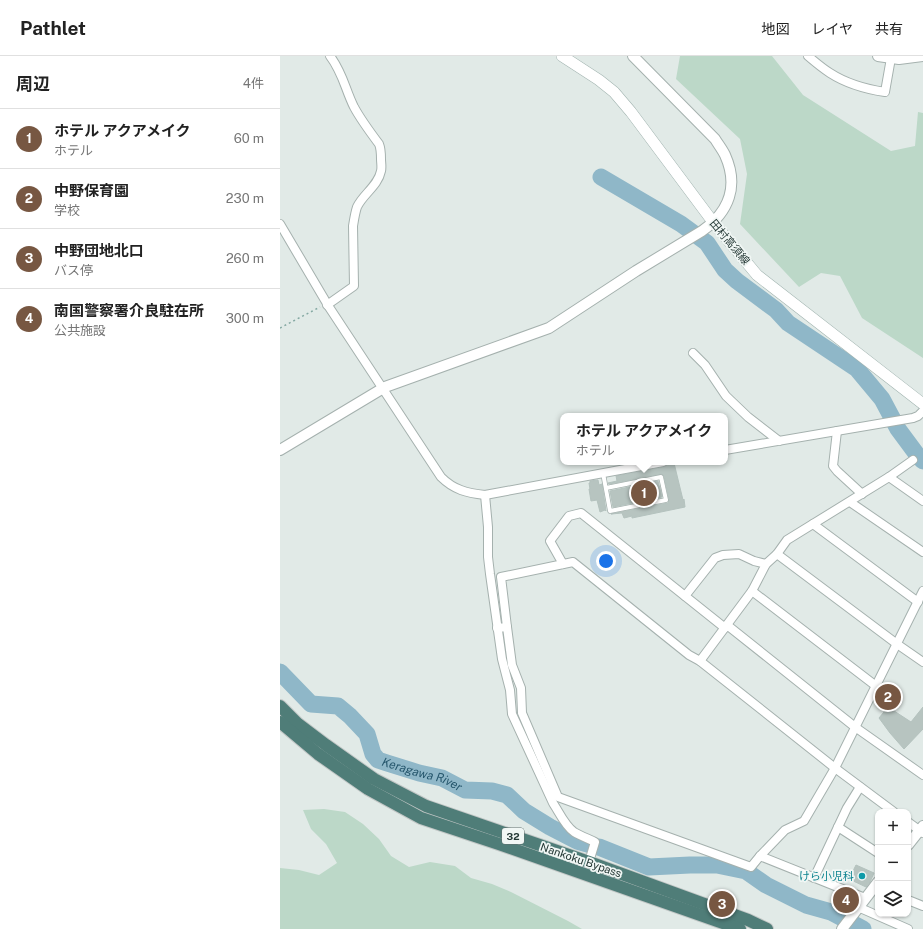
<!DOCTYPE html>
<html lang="ja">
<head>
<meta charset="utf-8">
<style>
  :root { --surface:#fff; --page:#f6f6f6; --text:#222; --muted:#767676; --line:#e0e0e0; --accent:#775742 }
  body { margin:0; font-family:"Public Sans","Noto Sans JP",sans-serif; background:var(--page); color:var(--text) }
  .controls { position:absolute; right:12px; bottom:12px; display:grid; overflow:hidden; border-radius:8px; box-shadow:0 1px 3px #0004 }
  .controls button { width:36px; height:36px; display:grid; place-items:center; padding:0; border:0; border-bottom:1px solid var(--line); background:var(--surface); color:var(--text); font:20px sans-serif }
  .you { position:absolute; left:326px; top:505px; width:14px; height:14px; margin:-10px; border:3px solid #fff; border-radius:50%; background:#1a73e8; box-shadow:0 0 0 6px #1a73e833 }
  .badge { display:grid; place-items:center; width:26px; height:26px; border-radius:50%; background:var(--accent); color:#fff; font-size:13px; font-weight:700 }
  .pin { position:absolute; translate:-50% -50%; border:2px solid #fff; box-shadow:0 1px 4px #0006 }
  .popup { position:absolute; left:280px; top:357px; width:168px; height:52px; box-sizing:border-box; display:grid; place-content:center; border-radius:8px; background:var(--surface); filter:drop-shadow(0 1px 3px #0005); font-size:13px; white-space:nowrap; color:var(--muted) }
  .popup b { font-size:15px; color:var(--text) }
  .popup::after { content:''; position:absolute; left:50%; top:100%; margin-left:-8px; border:8px solid transparent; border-top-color:var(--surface) }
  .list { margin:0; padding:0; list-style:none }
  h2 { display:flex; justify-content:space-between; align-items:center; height:52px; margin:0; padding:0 16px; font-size:17px }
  h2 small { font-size:13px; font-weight:400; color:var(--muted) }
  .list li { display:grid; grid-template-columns:26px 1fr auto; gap:12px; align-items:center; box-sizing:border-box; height:60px; padding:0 16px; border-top:1px solid var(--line) }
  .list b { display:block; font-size:15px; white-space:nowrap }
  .list p { margin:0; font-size:13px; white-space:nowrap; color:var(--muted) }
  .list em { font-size:13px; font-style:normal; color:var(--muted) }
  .icon { flex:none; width:22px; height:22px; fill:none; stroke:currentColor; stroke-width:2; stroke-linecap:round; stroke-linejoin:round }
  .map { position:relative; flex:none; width:643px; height:873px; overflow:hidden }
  header { display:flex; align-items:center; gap:24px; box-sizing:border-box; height:56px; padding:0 20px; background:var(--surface); border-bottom:1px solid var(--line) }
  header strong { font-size:19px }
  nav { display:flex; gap:22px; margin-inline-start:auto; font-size:14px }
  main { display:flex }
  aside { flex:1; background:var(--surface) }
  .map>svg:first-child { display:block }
  .green { fill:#bcd8c8 }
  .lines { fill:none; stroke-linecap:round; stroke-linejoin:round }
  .river { stroke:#8fb7c8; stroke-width:17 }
  .building { fill:#b7c4c0; stroke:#b4c2be }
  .service-casing { stroke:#a5b1ae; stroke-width:5.5 }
  .minor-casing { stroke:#a5b1ae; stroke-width:10 }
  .tertiary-casing { stroke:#a5b1ae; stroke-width:12 }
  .secondary-casing { stroke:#a2b4b0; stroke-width:12 }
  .trunk-casing { stroke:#c2c7c6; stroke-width:14 }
  .path { stroke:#85a9a3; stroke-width:1.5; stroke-dasharray:2 3; stroke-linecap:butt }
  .service { stroke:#fff; stroke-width:4 }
  .minor { stroke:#fff; stroke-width:8 }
  .tertiary { stroke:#fff; stroke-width:10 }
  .secondary { stroke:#fff; stroke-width:11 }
  .trunk { stroke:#4f7d78; stroke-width:12 }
  .culture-dot { fill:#0f9aa8; stroke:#f1f7f5; stroke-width:1.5 }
  .labels { text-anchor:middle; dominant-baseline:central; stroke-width:3.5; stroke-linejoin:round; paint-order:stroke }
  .shield { fill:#f1f7f5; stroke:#62716f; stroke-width:1 }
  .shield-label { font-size:10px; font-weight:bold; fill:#243835 }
  .street-label { font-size:11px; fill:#243835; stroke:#f1f7f5 }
  .culture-label { font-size:11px; fill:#0d838f; stroke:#f1f7f5; text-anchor:end }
  .water-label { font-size:12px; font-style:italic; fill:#25566c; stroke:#f1f7f5 }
</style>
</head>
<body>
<header>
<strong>Pathlet</strong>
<nav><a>地図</a><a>レイヤ</a><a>共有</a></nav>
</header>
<main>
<aside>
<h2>周辺<small>4件</small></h2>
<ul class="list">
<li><span class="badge">1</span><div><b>ホテル アクアメイク</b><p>ホテル</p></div><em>60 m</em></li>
<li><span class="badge">2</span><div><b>中野保育園</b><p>学校</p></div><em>230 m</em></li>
<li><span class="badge">3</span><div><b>中野団地北口</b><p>バス停</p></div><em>260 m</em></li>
<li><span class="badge">4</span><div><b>南国警察署介良駐在所</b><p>公共施設</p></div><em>300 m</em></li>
</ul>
</aside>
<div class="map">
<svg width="643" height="873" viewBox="0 0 643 873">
  <rect width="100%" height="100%" fill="#e1eae7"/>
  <g class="green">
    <path d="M 400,0 L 492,0 L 523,39 L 611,95 L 635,90 L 638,56 L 643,57 L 643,302 L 582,262 L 560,220 L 541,217 L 519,231 L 460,168 L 467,118 L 460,83 L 396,23 Z"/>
    <path d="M 44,753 L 65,756 L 83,768 L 99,783 L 111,800 L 129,811 L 150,806 L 175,810 L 191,822 L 212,828 L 231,836 L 288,865 L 302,873 L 0,873 L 0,812 L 19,814 L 39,819 L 57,807 L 46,788 L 31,773 L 23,754 Z"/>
  </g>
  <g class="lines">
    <g class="river">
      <path d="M 321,121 L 401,168 L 427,187 L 445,214 L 457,225 L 496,254 L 508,267 L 577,313 L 602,343 L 618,373 L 638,400 L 643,405"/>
      <path id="s1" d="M 0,616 L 31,648 L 58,650 L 70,660 L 87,678 L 93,698 L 98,704 L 107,707 L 139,717 L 162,722 L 185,734 L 212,735 L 227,739 L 244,755 L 270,771 L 297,785 L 311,789"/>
      <path d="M 319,791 L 369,811 L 410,809 L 437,809 L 466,815 L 486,829 L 526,849 L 551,856 L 583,873"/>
    </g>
  </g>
  <g class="building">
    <path d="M 394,407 L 403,444 L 404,443 L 405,451 L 352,462 L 352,460 L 344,462 L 342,457 L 331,458 L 388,447 L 389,443 L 384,420 L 382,418 L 329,428 L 328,427 L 337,425 L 336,420 L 384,411 L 388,409 Z"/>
    <path d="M 318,424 L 319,429 L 322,428 L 326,455 L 325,454 L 320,456 L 317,444 L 311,445 L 309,433 L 310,433 L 309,427 L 310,427 L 310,425 Z"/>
    <path d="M 378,425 L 382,441 L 333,451 L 330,435 Z"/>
    <path d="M 608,651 L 631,666 L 643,651 L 643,673 L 624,693 L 610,677 L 599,662 Z"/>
    <path d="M 576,809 L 594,817 L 590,826 L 586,831 L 569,823 Z"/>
  </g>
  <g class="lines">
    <defs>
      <path id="service" d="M 323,417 L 330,455 L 386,444 L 381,421 L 326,432"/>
      <g id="minor">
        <path d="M 528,0 C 535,6 542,12 550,17 C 567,28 585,33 605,36 L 611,2"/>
        <path d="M 0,168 L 49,251 L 161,421 C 174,434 187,437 205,439 L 383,406"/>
        <path d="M 47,249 L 74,230 L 73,170 C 74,164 75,157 77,151 C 83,138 98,130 101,115 C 102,111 101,107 101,103 C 101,97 101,93 99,88 C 90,76 81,64 74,51 C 65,33 63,17 50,0"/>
        <path d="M 413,297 L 425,309 L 446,340 L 468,361 L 499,385"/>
        <path d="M 557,375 L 553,410 L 557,415 L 582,438"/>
        <path d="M 445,394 L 633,362 L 638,360 L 643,355"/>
        <path d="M 609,421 L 633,404"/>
        <path d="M 205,439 L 208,471 L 208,501 L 210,518 L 222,603 L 230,634 L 232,658 L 273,747 C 279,756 285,770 294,776 C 301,780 309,783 315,786 L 309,806"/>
        <path d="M 570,446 L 643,496"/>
        <path d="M 533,468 L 638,546"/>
        <path d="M 497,498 L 617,588 L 643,606"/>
        <path d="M 283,508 L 270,485 L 289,460 L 301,457 L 445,572"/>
        <path d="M 472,535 L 596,630"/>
        <path d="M 405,540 L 435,502 L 443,499 L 459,498 L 474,505 L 486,508"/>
        <path d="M 447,569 L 575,671 L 643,719"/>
        <path d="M 227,571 L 232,609 L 241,632 L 242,657 L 278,741 L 471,811 L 480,800 L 505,774 L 524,765 L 555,712 L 643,535"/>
        <path d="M 217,572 L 227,571 L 221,521 L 293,506 L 409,599 L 420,605 L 555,712 L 614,756"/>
        <path d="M 420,605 L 472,535 L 486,508 L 497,498 L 507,484 L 609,421 L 643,445"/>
        <path d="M 628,766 L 643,777"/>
        <path d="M 558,771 L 598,797"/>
        <path d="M 480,800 L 585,842"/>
        <path d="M 534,822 L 567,752 L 580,731"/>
        <path d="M 628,844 L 643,850"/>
        <path d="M 578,851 L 628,873"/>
      </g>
      <g id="tertiary">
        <path d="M 598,0 L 619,3 L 643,0"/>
        <path d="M 0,394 L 105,331 L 269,272 L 356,215 L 422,175 C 449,156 459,130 445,99 C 442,93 438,88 435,83 L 353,0"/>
        <path d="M 628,789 L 643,770"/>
        <path d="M 562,873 L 598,826"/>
      </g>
      <path id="secondary" d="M 282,0 L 319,24 L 334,36 L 351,56 L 433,166 L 477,219 L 643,348"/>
      <g id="trunk">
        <path d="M 0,650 L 17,667 L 46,689 L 94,723 L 146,750 L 309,806 L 468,864 L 487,873"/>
        <path d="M 0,666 L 38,698 L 88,733 L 141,762 L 219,788 L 460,873"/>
      </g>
    </defs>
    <use href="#service" class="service-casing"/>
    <use href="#minor" class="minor-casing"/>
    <use href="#tertiary" class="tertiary-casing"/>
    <use href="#secondary" class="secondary-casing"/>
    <use href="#trunk" class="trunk-casing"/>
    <path class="path" d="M 0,272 L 40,251"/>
    <use href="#service" class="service"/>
    <use href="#minor" class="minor"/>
    <use href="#tertiary" class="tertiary"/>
    <use href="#secondary" class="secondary"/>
    <use href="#trunk" class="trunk"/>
  </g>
  <circle class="culture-dot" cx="582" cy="820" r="4"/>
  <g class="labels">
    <rect class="shield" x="222" y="772" width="22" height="16" rx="3"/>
    <g class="shield-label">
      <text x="233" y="780">32</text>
    </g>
    <g class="street-label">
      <text transform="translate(450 186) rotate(50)">田村高須線</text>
      <text transform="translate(301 804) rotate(19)">Nankoku Bypass</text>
    </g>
    <g class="culture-label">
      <text x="574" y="820">けら小児科</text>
    </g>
    <g class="water-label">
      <text stroke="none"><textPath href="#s1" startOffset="187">Keragawa River</textPath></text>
    </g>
  </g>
</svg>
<div class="controls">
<button>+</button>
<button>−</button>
<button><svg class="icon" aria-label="layers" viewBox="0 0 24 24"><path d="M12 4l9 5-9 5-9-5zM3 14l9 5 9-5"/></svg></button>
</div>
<div class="you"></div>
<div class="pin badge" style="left:364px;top:437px">1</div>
<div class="popup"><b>ホテル アクアメイク</b>ホテル</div>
<div class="pin badge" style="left:608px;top:641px">2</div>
<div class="pin badge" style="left:442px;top:848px">3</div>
<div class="pin badge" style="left:566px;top:844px">4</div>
</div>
</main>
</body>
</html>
